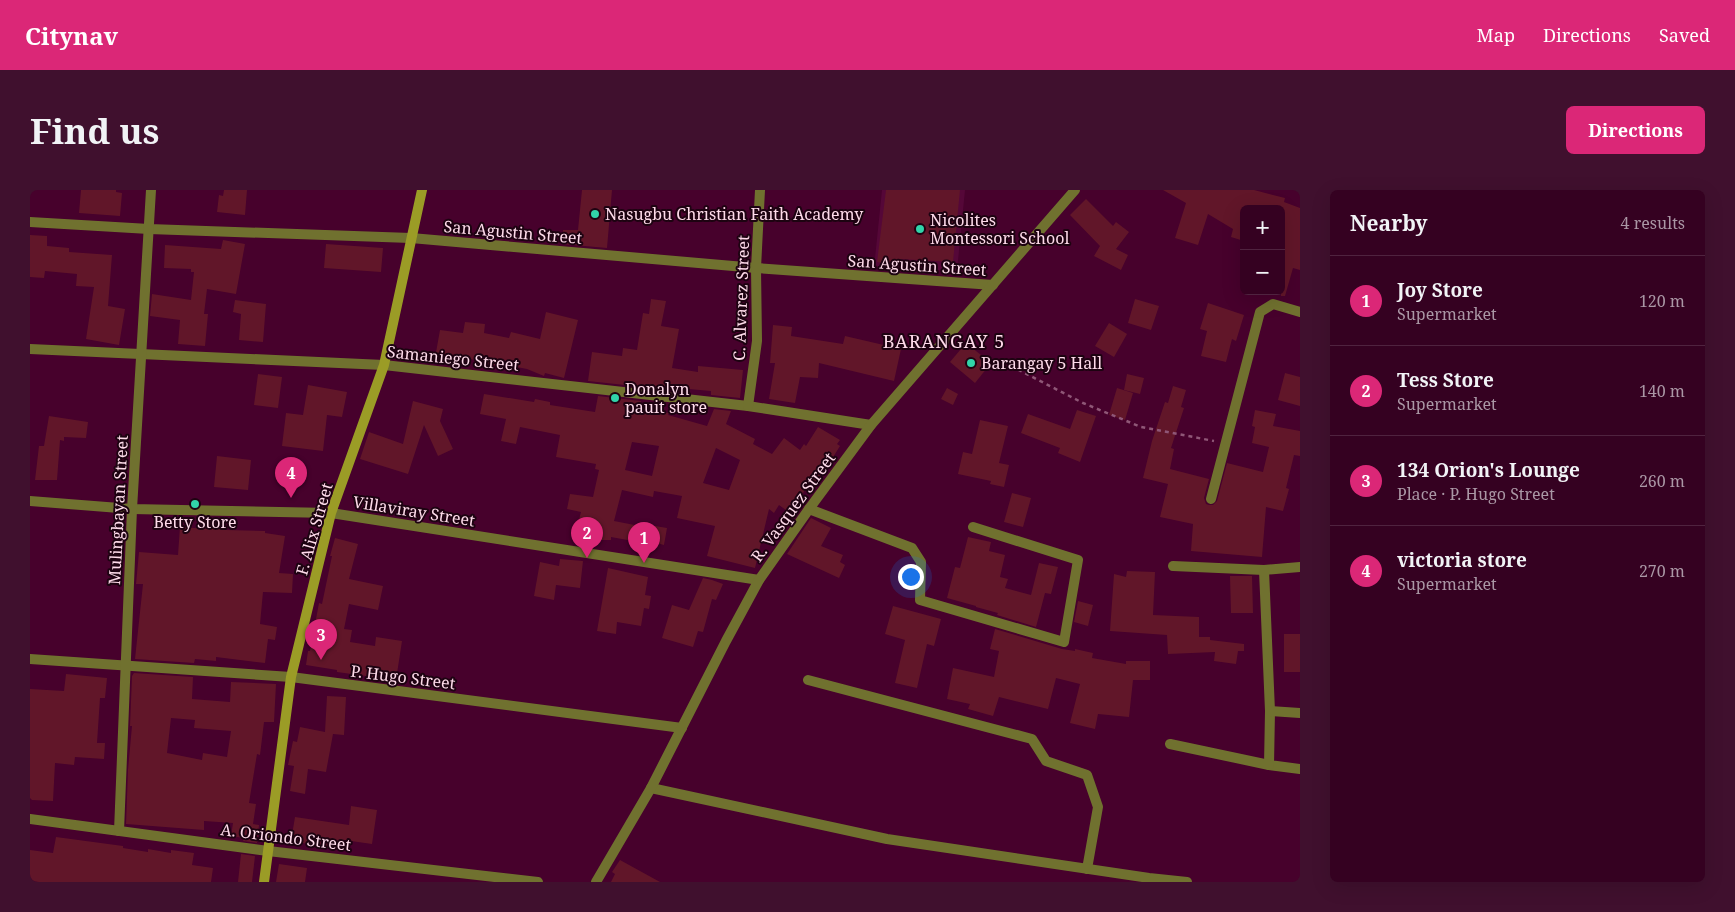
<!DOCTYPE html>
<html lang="en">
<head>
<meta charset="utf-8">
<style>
  :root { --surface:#350121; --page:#40102e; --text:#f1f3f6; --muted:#aa97a5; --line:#4f233f; --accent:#db2777 }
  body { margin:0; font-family:"Noto Serif",serif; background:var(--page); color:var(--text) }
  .controls { position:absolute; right:15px; top:15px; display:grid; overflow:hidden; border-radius:8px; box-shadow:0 5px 20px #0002 }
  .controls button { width:45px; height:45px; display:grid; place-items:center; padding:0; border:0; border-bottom:1px solid var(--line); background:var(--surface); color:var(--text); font:25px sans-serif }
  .you { position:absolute; left:880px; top:386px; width:18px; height:18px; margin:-12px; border:4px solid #fff; border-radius:50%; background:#1a73e8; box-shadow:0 0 0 8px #1a73e833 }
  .badge { display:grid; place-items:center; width:32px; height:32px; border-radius:50%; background:var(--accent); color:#fff; font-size:16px; font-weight:700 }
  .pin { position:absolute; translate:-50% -41px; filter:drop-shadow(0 1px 2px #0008) }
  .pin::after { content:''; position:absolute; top:26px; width:18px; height:15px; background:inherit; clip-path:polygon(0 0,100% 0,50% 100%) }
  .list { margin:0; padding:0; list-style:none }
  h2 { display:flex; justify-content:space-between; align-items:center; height:65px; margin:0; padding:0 20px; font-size:21px }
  h2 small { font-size:16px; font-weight:400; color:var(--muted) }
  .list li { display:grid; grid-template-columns:32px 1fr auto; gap:15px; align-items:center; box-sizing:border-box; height:90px; padding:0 20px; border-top:1px solid var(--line) }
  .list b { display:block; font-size:19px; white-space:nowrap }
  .list p { margin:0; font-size:16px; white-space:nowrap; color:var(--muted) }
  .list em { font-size:16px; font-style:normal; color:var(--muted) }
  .map { position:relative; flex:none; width:1270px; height:692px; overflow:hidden; border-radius:8px }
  header { display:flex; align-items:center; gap:30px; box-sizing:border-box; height:70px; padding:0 25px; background:var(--accent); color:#fff }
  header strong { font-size:24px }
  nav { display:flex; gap:28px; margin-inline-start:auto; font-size:18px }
  .intro { display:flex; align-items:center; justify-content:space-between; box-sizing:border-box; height:120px; padding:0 30px }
  h1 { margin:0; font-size:35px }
  .button { padding:12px 22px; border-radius:8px; background:var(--accent); color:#fff; font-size:18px; font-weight:700 }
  main { display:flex; gap:30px; padding:0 30px }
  aside { flex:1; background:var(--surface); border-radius:8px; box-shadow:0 5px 20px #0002 }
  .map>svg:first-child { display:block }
  .built { fill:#550738 }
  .building { fill:#611629; fill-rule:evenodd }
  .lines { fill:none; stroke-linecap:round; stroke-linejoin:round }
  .path { stroke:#8f5777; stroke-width:2.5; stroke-dasharray:4 4; stroke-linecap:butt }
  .minor { stroke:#70712f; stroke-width:10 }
  .secondary { stroke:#9b9c26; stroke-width:10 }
  .poi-dot { fill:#31d4a9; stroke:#1d0311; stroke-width:2 }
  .labels { text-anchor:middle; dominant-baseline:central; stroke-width:4; stroke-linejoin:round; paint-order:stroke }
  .poi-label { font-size:16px; fill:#fedbea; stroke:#1d0311; text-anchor:start }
  .street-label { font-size:16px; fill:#fedbea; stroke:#1d0311 }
  .neighbourhood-label { font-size:18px; letter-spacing:1px; fill:#fedbea; stroke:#1d0311 }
</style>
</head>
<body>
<header>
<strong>Citynav</strong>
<nav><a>Map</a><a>Directions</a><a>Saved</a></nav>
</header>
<div class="intro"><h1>Find us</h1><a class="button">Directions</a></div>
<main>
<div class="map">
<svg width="1270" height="692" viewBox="0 0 1270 692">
  <rect width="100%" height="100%" fill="#47012c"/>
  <path class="built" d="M 852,0 L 935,0 L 927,81 L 844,78 Z"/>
  <g class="building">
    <path d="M 51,0 L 86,0 L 86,2 L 92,3 L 90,26 L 49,23 Z"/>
    <path d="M 194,0 L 217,0 L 215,25 L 187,22 L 189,5 L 193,6 Z"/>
    <path d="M 552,0 L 582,0 L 577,58 L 532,54 L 533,40 L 548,40 Z"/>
    <path d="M 856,0 L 930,0 L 923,72 L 870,69 L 869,76 L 847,72 Z"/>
    <path d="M 1133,0 L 1224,0 L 1255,8 L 1254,12 L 1270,18 L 1270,80 L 1263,78 L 1255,106 L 1251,106 L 1251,19 L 1214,19 L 1214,51 L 1201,47 L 1203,39 L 1178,24 L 1168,55 L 1145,48 L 1156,13 Z"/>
    <path d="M 1056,9 L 1083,36 L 1086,32 L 1099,42 L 1086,59 L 1098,65 L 1091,80 L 1064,66 L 1070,56 L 1040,25 Z"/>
    <path d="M 0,45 L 17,46 L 17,56 L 39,58 L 39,62 L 82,65 L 78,116 L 95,119 L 89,155 L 56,149 L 64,97 L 46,96 L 47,84 L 15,81 L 14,88 L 0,87 Z"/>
    <path d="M 193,50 L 215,54 L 206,104 L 177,99 L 174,124 L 178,124 L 175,156 L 148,154 L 150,130 L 120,126 L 122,104 L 161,110 L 164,82 L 161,82 L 161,79 L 134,78 L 135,55 L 191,59 Z"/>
    <path d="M 296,54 L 353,58 L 351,82 L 294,78 Z"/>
    <path d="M 621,109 L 636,111 L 631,136 L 649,139 L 642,178 L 668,182 L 668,176 L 713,180 L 710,208 L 681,205 L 681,201 L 659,199 L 658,202 L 613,195 L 613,197 L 558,191 L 562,162 L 592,166 L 593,158 L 607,160 L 613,123 L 619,124 Z"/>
    <path d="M 1105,109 L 1129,116 L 1121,140 L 1098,133 Z"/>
    <path d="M 205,110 L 236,114 L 233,152 L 209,150 L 211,124 L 203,122 Z"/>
    <path d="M 1178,113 L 1214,125 L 1206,151 L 1202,149 L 1196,172 L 1171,166 L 1177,141 L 1170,139 Z"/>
    <path d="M 516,122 L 548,130 L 534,188 L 515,183 L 514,186 L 497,179 L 471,174 L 470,176 L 452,173 L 452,171 L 426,167 L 426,171 L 405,168 L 410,140 L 433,143 L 435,132 L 455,134 L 454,143 L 479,148 L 481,142 L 510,149 Z"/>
    <path d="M 1079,133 L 1097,144 L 1084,167 L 1065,156 Z"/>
    <path d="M 743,135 L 762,137 L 761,146 L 813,154 L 815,146 L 871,159 L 864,191 L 789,173 L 788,188 L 770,187 L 765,213 L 739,209 L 745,173 L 740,173 Z"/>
    <path d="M 936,153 L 961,173 L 945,193 L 920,172 Z"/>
    <path d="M 1255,183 L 1270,187 L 1270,216 L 1248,210 Z"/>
    <path d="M 228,184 L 252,187 L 248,218 L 224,215 Z"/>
    <path d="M 1097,184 L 1114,188 L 1110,204 L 1094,200 Z"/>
    <path d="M 278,195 L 317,202 L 312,227 L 297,225 L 293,261 L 252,256 L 256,223 L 273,225 Z"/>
    <path d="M 1143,196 L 1156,200 L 1151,217 L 1154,218 L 1141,258 L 1144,259 L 1140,279 L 1179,289 L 1174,308 L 1176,314 L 1179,315 L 1183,315 L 1187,311 L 1197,273 L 1233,282 L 1239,257 L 1222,253 L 1225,237 L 1222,236 L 1225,220 L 1246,224 L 1243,236 L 1270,241 L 1270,266 L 1264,265 L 1256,298 L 1259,299 L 1253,321 L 1236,317 L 1232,367 L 1161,361 L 1163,334 L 1130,327 L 1138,294 L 1113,288 L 1122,251 L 1135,212 L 1138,213 Z"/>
    <path d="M 917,198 L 928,204 L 923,215 L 911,209 Z"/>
    <path d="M 1087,198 L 1103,203 L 1095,230 L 1079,225 Z"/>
    <path d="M 454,204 L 504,212 L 505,209 L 520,212 L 520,215 L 565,222 L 568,206 L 611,211 L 610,219 L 639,223 L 638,225 L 677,236 L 684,219 L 701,221 L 696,234 L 725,249 L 723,254 L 742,264 L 754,248 L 770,260 L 774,254 L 776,256 L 788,237 L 810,250 L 807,254 L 810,256 L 782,301 L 777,297 L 760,323 L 749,315 L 744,323 L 739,319 L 725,378 L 677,366 L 685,336 L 647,328 L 652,306 L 624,301 L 623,307 L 592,300 L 584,331 L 625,339 L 625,336 L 637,338 L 634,355 L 615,350 L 614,353 L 581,347 L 581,350 L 566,350 L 566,351 L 545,345 L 551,322 L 537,319 L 540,304 L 563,307 L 569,280 L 565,279 L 566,274 L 526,267 L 530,245 L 490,237 L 486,254 L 471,251 L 476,229 L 450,224 ZM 602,252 L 629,256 L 622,286 L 595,280 ZM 686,258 L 710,270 L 699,300 L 673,293 Z"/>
    <path d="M 383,211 L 413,219 L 410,231 L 423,259 L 408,266 L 394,235 L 378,284 L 330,269 L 339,242 L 373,254 Z"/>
    <path d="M 1047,220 L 1066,226 L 1050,272 L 1028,263 L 1030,258 L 991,243 L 998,224 L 1040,239 Z"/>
    <path d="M 19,226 L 58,232 L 56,248 L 34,247 L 34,251 L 30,250 L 27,290 L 5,290 L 9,256 L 14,256 Z"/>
    <path d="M 950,230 L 978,236 L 969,273 L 979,275 L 974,297 L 960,294 L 961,291 L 928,284 L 933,262 L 942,264 Z"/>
    <path d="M 187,266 L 221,270 L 218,300 L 184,297 Z"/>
    <path d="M 982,303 L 1001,308 L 993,337 L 974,332 Z"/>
    <path d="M 781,328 L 801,338 L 791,356 L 813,365 L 810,372 L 815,375 L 809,388 L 757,364 Z"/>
    <path d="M 180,333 L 197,336 L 196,340 L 235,341 L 235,343 L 255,346 L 249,383 L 263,384 L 262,403 L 233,402 L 230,434 L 247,437 L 245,450 L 238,449 L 235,473 L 186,467 L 186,471 L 165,469 L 164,473 L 105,469 L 113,394 L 106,394 L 109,362 L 148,365 L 150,337 L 179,339 Z"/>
    <path d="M 938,347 L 961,352 L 959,361 L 975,365 L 970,387 L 978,389 L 975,398 L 1001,405 L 1009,373 L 1028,377 L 1021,404 L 1015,403 L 1006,437 L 967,425 L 968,423 L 946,417 L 946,416 L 917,408 L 925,377 L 930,378 Z"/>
    <path d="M 305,348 L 328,354 L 319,389 L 353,396 L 348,420 L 319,414 L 314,439 L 322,440 L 320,452 L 345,456 L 346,447 L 372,451 L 366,490 L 307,482 L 307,480 L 276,475 L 278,461 L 280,461 L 289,413 L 292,414 L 302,366 L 300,366 Z"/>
    <path d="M 530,369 L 553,371 L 550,398 L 526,395 L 524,410 L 504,406 L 510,372 L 529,376 Z"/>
    <path d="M 578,378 L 618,387 L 615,405 L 621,406 L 619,419 L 614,418 L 611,436 L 587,432 L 586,444 L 567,441 Z"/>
    <path d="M 1097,381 L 1125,382 L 1123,425 L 1169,427 L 1169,447 L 1180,447 L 1180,450 L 1214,454 L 1214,461 L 1208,461 L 1206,474 L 1184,471 L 1185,462 L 1138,464 L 1137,445 L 1080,441 L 1084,384 L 1096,387 Z"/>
    <path d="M 1200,386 L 1222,386 L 1223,423 L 1201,423 Z"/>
    <path d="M 673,388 L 682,390 L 693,394 L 686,410 L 682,409 L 673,442 L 668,441 L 663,457 L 632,448 L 642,415 L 659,420 Z"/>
    <path d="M 1048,411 L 1063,415 L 1058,436 L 1044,432 Z"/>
    <path d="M 863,416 L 911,429 L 904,456 L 897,454 L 887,498 L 865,493 L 875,450 L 855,444 Z"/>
    <path d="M 965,439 L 1032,459 L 1045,461 L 1045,459 L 1063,463 L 1062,468 L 1096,474 L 1096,471 L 1120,471 L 1120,490 L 1103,490 L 1099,527 L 1068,524 L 1065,539 L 1040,533 L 1050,494 L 1026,488 L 1018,519 L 969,507 L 963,526 L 938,519 L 940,514 L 917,509 L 923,478 L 964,487 L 969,461 L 960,459 Z"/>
    <rect x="1254" y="444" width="16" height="38"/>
    <path d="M 104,483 L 163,487 L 162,509 L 200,512 L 201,492 L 246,494 L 244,532 L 234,532 L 230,565 L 227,564 L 219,613 L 226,614 L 223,634 L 229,635 L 227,653 L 213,651 L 214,648 L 201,646 L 203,633 L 174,631 L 174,640 L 96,634 L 98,580 L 102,536 L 100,536 L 102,486 ZM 141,528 L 165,530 L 164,538 L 201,541 L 197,567 L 173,563 L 172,570 L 137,563 Z"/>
    <path d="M 36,484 L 77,488 L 75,508 L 70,508 L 67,553 L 75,553 L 74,569 L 45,567 L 44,575 L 25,573 L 23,611 L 2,610 L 0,608 L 0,499 L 34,501 Z"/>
    <path d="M 297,506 L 316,507 L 314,545 L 303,544 L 296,582 L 278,579 L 275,604 L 260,601 L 264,576 L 258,575 L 263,551 L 267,552 L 270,537 L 295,542 Z"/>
    <path d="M 321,616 L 347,620 L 342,654 L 314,650 L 313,660 L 261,651 L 265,627 L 319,635 Z"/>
    <path d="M 26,647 L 93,656 L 93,658 L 118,662 L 118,659 L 141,663 L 141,660 L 164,663 L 162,675 L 183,678 L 181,692 L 9,692 L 0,691 L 0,660 L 23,663 Z"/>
    <path d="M 211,664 L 225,666 L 222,692 L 208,692 Z"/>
    <path d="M 590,670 L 630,692 L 581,692 L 585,684 L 582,682 Z"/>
    <path d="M 249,674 L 277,678 L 275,692 L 246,692 Z"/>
  </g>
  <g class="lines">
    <path class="path" d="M 981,176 L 1053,213 L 1111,237 L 1184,251"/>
    <g class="minor">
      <path d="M 0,32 L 119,39 L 381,48 L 726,78 L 963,95"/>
      <path d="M 0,159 L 354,175 L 718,216 L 841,235"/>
      <path d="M 718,216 L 727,151 L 726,78 L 730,0"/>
      <path d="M 1181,309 L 1230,122 L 1243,114 L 1270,122"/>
      <path d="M 0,311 L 102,319 L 301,323 L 729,390"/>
      <path d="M 779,319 L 882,358 L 891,372 L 890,410 L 1034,452 L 1048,370 L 943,337"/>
      <path d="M 1143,376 L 1234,380 L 1270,377"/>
      <path d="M 1234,380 L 1240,521 L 1239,575 L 1270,579"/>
      <path d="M 0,469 L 261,487 L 652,538"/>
      <path d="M 778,490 L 1002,549 L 1016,571 L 1057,585 L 1068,617 L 1057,679"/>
      <path d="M 1240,521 L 1270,523"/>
      <path d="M 1140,554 L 1239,575"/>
      <path d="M 621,598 L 857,649 L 1119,688 L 1157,692"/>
      <path d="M 0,629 L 238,661 L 508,692"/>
      <path d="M 89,641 L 102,319 L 121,0"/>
      <path d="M 566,692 L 621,598 L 696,451 L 729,390 L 779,319 L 841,235 L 1045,0"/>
    </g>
    <path class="secondary" d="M 234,692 L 261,487 L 301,323 L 354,175 L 392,0"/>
  </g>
  <g class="poi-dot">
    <circle cx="565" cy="24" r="5"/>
    <circle cx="890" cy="39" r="5"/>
    <circle cx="941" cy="173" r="5"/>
    <circle cx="585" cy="208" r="5"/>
    <circle cx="165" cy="314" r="5"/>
  </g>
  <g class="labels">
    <g class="poi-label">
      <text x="575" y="24">Nasugbu Christian Faith Academy</text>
      <text x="900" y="30">Nicolites<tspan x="900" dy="18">Montessori School</tspan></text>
      <text x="951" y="173">Barangay 5 Hall</text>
      <text x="595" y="199">Donalyn<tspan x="595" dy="18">pauit store</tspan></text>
      <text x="165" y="332" text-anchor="middle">Betty Store</text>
    </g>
    <g class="street-label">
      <text transform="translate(483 42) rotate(5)">San Agustin Street</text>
      <text transform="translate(887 75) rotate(4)">San Agustin Street</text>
      <text transform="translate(711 108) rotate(-88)">C. Alvarez Street</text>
      <text transform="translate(423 168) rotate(6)">Samaniego Street</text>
      <text transform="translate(763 317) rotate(-54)">R. Vasquez Street</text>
      <text transform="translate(88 320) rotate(-87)">Mulingbayan Street</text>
      <text transform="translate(384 321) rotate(9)">Villaviray Street</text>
      <text transform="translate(284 339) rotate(-74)">F. Alix Street</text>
      <text transform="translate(373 487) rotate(7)">P. Hugo Street</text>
      <text transform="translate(256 647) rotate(7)">A. Oriondo Street</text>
    </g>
    <g class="neighbourhood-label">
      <text x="914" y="151">BARANGAY 5</text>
    </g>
  </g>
</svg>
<div class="controls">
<button>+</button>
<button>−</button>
</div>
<div class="you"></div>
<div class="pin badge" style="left:614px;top:373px">1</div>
<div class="pin badge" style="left:557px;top:368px">2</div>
<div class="pin badge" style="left:291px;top:470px">3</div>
<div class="pin badge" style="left:261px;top:308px">4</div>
</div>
<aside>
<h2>Nearby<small>4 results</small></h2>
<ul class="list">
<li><span class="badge">1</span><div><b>Joy Store</b><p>Supermarket</p></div><em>120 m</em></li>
<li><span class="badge">2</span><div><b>Tess Store</b><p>Supermarket</p></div><em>140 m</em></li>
<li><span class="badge">3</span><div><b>134 Orion's Lounge</b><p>Place · P. Hugo Street</p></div><em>260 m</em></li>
<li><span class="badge">4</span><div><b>victoria store</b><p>Supermarket</p></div><em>270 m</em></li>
</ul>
</aside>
</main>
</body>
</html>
